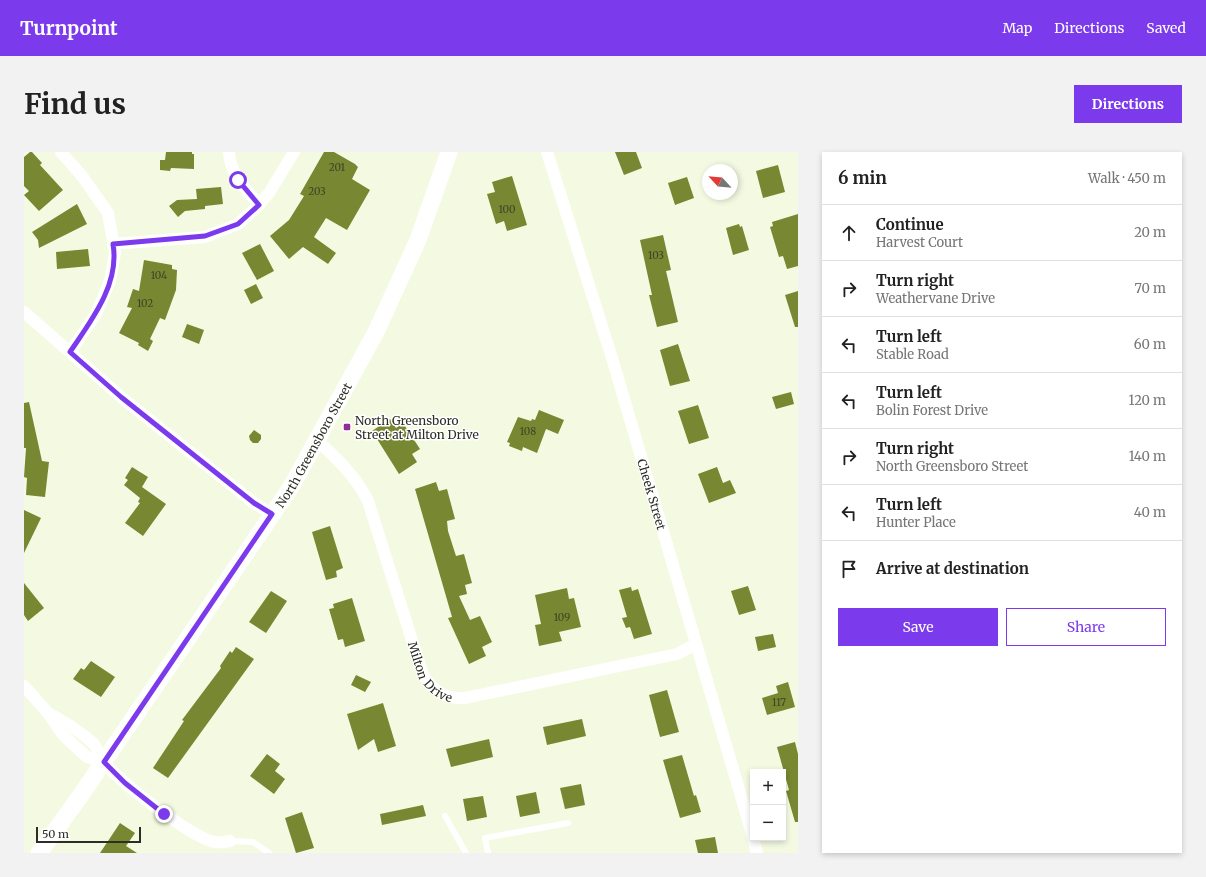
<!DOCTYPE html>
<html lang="en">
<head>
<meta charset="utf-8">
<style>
  :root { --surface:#fff; --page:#f2f2f2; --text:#222; --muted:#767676; --line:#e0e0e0; --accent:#7c3aed }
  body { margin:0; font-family:Merriweather,serif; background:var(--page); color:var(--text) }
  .controls { position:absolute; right:12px; bottom:12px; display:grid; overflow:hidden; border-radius:0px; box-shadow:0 2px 6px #0003 }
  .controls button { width:36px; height:36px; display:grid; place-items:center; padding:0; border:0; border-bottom:1px solid var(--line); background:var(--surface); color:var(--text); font:20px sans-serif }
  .compass { position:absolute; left:678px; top:12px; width:36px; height:36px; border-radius:50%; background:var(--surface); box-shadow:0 2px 6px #0003; rotate:296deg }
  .scale { position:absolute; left:12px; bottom:10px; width:105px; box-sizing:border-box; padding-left:4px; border:2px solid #2c2e25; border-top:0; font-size:11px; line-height:14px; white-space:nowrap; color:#2c2e25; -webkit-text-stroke:3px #fff; paint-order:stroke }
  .stop { position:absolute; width:12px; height:12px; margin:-9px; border:3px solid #7c3aed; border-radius:50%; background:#fff }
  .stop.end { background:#7c3aed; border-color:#fff; box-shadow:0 1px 4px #0008 }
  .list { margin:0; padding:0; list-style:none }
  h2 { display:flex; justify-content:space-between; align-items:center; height:52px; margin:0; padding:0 16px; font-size:17px }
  h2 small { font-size:13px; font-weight:400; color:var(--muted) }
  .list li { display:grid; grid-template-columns:26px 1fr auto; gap:12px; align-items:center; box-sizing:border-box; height:56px; padding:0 16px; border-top:1px solid var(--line) }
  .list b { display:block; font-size:15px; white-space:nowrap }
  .list p { margin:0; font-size:13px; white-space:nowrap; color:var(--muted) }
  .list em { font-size:13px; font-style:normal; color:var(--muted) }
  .actions { display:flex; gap:8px; padding:12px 16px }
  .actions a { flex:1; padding:9px 0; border:1px solid var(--accent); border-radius:0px; text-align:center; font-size:14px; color:var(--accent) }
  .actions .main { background:var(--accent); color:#fff }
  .icon { flex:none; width:22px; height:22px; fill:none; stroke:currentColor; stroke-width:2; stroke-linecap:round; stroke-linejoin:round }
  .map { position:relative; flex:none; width:774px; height:701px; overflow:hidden; border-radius:0px }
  header { display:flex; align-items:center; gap:24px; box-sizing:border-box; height:56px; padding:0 20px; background:var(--accent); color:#fff }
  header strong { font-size:19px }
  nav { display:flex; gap:22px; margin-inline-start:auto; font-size:14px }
  .intro { display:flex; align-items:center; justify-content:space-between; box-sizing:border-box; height:96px; padding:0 24px }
  h1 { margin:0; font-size:28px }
  .button { padding:10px 18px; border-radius:0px; background:var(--accent); color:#fff; font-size:14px; font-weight:700 }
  main { display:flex; gap:24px; padding:0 24px }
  aside { flex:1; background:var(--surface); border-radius:0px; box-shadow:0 2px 6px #0003 }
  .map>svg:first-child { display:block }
  .building { fill:#788731 }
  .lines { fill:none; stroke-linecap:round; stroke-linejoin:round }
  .lane { stroke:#fff; stroke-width:6 }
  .street { stroke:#fff; stroke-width:12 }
  .secondary { stroke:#fff; stroke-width:17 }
  .route { stroke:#7c3aed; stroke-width:5 }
  .poi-dot { fill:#932d92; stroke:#fff; stroke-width:1.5 }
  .labels { text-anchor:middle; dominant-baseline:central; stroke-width:3; stroke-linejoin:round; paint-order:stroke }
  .number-label { font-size:10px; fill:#3f4428 }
  .poi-label { font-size:12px; fill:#2c2e25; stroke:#fff; text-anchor:start }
  .street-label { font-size:12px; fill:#2c2e25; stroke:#fff }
</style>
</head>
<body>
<header>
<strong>Turnpoint</strong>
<nav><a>Map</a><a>Directions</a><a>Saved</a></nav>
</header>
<div class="intro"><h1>Find us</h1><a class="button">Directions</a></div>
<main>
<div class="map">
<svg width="774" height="701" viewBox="0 0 774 701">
  <rect width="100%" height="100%" fill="#f4fae2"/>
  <g class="building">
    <path d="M 6,0 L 8,0 L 18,11 L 16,13 L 39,38 L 15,59 L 0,43 L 5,39 L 0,34 L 0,5 Z"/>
    <path d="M 142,0 L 168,0 L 168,2 L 170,2 L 170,17 L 147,16 L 146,19 L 136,18 L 136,8 L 141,8 Z"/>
    <path d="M 300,0 L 310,0 L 331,12 L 334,15 L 328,27 L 346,38 L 323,78 L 302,66 L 290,85 L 312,101 L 304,112 L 279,95 L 265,107 L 246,84 L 265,68 L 280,44 L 276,42 Z"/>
    <path d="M 591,0 L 612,0 L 618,16 L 600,23 Z"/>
    <path d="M 754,13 L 761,40 L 739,46 L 732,19 Z"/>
    <path d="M 488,24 L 503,73 L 483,79 L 480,69 L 472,72 L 463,42 L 471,40 L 468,30 Z"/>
    <path d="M 663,25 L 670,46 L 651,53 L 644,31 Z"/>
    <path d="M 197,35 L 199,52 L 181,54 L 181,57 L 161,59 L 154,65 L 145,54 L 153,48 L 173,47 L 172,37 Z"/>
    <path d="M 53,52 L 63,72 L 15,96 L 14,88 L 8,80 Z"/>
    <path d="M 774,62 L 774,114 L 763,117 L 759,104 L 755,105 L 746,75 L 749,74 L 748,70 Z"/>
    <path d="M 715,72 L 716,75 L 718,74 L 725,98 L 709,103 L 702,76 Z"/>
    <path d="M 639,83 L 647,118 L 642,119 L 654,170 L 633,175 L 625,143 L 628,143 L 616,88 Z"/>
    <path d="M 236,92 L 250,119 L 233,128 L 218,101 Z"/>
    <path d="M 64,97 L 66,114 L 33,117 L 32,100 Z"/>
    <path d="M 120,108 L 148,113 L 148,117 L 153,118 L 152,138 L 141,168 L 136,166 L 126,187 L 129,189 L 124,199 L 114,193 L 115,191 L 95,181 L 108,156 L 103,155 L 109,137 L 115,139 Z"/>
    <path d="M 232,132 L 239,146 L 227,152 L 220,138 Z"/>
    <path d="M 774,139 L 774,175 L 771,175 L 761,143 Z"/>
    <path d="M 163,172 L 180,178 L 175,192 L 158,185 Z"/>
    <path d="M 654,192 L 666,229 L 646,234 L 636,198 Z"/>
    <path d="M 767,240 L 770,252 L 752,257 L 748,245 Z"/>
    <path d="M 5,250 L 18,309 L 25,310 L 21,345 L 2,343 L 3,326 L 0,325 L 2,296 L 0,296 L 0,251 Z"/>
    <path d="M 674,253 L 685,286 L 665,292 L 654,259 Z"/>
    <path d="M 515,258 L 540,268 L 534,282 L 522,277 L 513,301 L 499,295 L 498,299 L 485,294 L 486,291 L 483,290 L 494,265 L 507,269 L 508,267 L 511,268 Z"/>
    <path d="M 366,267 L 372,276 L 379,271 L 396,297 L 388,302 L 393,310 L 375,322 L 348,279 Z"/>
    <path d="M 230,278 L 237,283 L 237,287 L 234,291 L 229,291 L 226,288 L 225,284 Z"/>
    <path d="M 108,315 L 124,325 L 118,335 L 142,352 L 119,384 L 101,371 L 116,351 L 114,350 L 116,346 L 100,333 L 104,328 L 101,326 Z"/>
    <path d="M 693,315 L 699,331 L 706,328 L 712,341 L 685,351 L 674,322 Z"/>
    <path d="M 412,330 L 415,339 L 423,337 L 431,367 L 423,369 L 424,379 L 432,404 L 440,402 L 448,431 L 441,433 L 443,442 L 435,444 L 446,468 L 456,464 L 468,490 L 458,495 L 462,504 L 445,512 L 424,466 L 428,465 L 391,337 Z"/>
    <path d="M 0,358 L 17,366 L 0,401 Z"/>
    <path d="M 306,374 L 319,416 L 312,419 L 313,425 L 302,428 L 288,380 Z"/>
    <path d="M 0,431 L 20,456 L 4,469 L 0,463 Z"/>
    <path d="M 724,434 L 732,458 L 715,463 L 707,439 Z"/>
    <path d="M 607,435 L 608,439 L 614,437 L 628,482 L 610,487 L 606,475 L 602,476 L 598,466 L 603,465 L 595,438 Z"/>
    <path d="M 543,436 L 545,447 L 550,446 L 557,475 L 535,480 L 538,489 L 515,494 L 511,473 L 517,472 L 511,443 Z"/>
    <path d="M 247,439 L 263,449 L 242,481 L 225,470 Z"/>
    <path d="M 328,446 L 341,489 L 321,495 L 319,487 L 314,488 L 305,457 L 310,456 L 309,452 Z"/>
    <path d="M 749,482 L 752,495 L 734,499 L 731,485 Z"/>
    <path d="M 212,495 L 230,507 L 144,626 L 129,616 L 160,569 L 158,568 L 197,516 L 196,514 L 206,499 L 208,501 Z"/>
    <path d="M 67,509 L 91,525 L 77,545 L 49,527 L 57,516 L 60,518 Z"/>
    <path d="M 332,523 L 347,530 L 341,540 L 327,533 Z"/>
    <path d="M 764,530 L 771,555 L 743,563 L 738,546 L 754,541 L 752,534 Z"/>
    <path d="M 643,538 L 655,580 L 636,585 L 625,543 Z"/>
    <path d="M 359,551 L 372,594 L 354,600 L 350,587 L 334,598 L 323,562 Z"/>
    <path d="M 558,567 L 562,584 L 523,593 L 519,575 Z"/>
    <path d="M 465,587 L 469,605 L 427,615 L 422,597 Z"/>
    <path d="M 771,590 L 774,602 L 774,670 L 771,670 L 762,639 L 765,638 L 753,595 Z"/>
    <path d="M 243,602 L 256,612 L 251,619 L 261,627 L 250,642 L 226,624 Z"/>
    <path d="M 658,603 L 670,644 L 672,643 L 677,660 L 656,666 L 639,608 Z"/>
    <path d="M 557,632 L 561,653 L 541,657 L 536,636 Z"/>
    <path d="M 512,640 L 516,661 L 496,665 L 492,644 Z"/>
    <path d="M 459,644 L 463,665 L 443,669 L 439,647 Z"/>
    <path d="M 399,653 L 402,664 L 358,673 L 356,662 Z"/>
    <path d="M 278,660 L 290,696 L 272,701 L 261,666 Z"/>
    <path d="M 96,671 L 111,681 L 102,694 L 113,701 L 76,701 Z"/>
    <path d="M 691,685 L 694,701 L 674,701 L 671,688 Z"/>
  </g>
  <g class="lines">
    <g class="lane">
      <path d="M 421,664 L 442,701"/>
      <path d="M 206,689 L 229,690 L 245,701"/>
      <path d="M 464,701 L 461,686 L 544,671"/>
    </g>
    <g class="street">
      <path d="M 37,0 L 58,24 L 84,61 L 91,101 L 86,129 L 72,162 L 46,200"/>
      <path d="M 205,0 C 206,22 221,36 235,53"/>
      <path id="s1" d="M 523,0 L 588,206 L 729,685"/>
      <path d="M 89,92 L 181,85 L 214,72 L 229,59 L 245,41 L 270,0"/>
      <path d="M 0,160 L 97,245 L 230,351 L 248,362"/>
      <path id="s2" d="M 293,288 C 313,307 332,324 344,349 L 399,523 C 410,540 421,547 441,546 L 653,502 L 672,492"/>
      <path d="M 0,534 L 24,561 L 40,584 L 63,605 L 79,610"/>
      <path d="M 24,561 C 42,570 54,578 69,591 C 74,596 75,604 80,610 C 94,629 168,686 191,690 C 195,691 201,690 206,689"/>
      <path d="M 729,686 L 733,701"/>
    </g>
    <path class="secondary" id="s3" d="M 15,701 L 57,643 L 267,335 L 352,180 L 394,88 L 425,0"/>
  </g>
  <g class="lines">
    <path class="route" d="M 140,662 L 101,631 L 80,610 L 248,362 L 230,351 L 97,245 L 46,200 C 67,169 96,132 89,92 L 181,84 L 214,72 L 235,53 L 214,28"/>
  </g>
  <rect class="poi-dot" x="319" y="271" width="8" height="8" rx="2"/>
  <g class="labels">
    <g class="number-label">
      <text x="313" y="15">201</text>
      <text x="293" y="39">203</text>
      <text x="483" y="57">100</text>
      <text x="632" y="103">103</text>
      <text x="135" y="123">104</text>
      <text x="121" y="151">102</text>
      <text x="504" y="279">108</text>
      <text x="538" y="465">109</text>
      <text x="755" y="550">117</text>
    </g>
    <g class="poi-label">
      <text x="331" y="268">North Greensboro<tspan x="331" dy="14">Street at Milton Drive</tspan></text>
    </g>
    <g class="street-label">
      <text stroke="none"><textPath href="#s3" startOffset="492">North Greensboro Street</textPath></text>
      <text stroke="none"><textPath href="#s1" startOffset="358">Cheek Street</textPath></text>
      <text stroke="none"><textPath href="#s2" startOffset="264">Milton Drive</textPath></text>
    </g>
  </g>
</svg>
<div class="controls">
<button>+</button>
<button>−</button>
</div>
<svg class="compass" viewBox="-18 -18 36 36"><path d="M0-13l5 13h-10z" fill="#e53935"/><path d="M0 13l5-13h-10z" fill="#767676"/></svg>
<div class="scale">50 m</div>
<div class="stop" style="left:214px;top:28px"></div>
<div class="stop end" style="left:140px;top:662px"></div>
</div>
<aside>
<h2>6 min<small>Walk · 450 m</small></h2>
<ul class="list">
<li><svg class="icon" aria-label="ahead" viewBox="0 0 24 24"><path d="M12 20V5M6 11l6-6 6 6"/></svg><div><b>Continue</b><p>Harvest Court</p></div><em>20 m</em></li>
<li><svg class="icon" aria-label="right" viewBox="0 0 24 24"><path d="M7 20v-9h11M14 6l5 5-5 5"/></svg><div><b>Turn right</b><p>Weathervane Drive</p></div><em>70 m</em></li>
<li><svg class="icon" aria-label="left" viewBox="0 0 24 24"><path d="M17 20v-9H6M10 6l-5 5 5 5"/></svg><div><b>Turn left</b><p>Stable Road</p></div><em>60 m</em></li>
<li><svg class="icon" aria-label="left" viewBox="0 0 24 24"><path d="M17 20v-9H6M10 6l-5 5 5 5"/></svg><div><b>Turn left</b><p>Bolin Forest Drive</p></div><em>120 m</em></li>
<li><svg class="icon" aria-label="right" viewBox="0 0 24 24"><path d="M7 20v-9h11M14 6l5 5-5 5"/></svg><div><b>Turn right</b><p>North Greensboro Street</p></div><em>140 m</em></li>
<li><svg class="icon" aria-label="left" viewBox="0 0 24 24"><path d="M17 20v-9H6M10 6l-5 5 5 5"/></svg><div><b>Turn left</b><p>Hunter Place</p></div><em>40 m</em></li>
<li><svg class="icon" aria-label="arrive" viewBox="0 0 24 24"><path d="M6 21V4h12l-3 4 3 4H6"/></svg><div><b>Arrive at destination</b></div></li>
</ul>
<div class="actions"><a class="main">Save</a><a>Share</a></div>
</aside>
</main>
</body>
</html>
